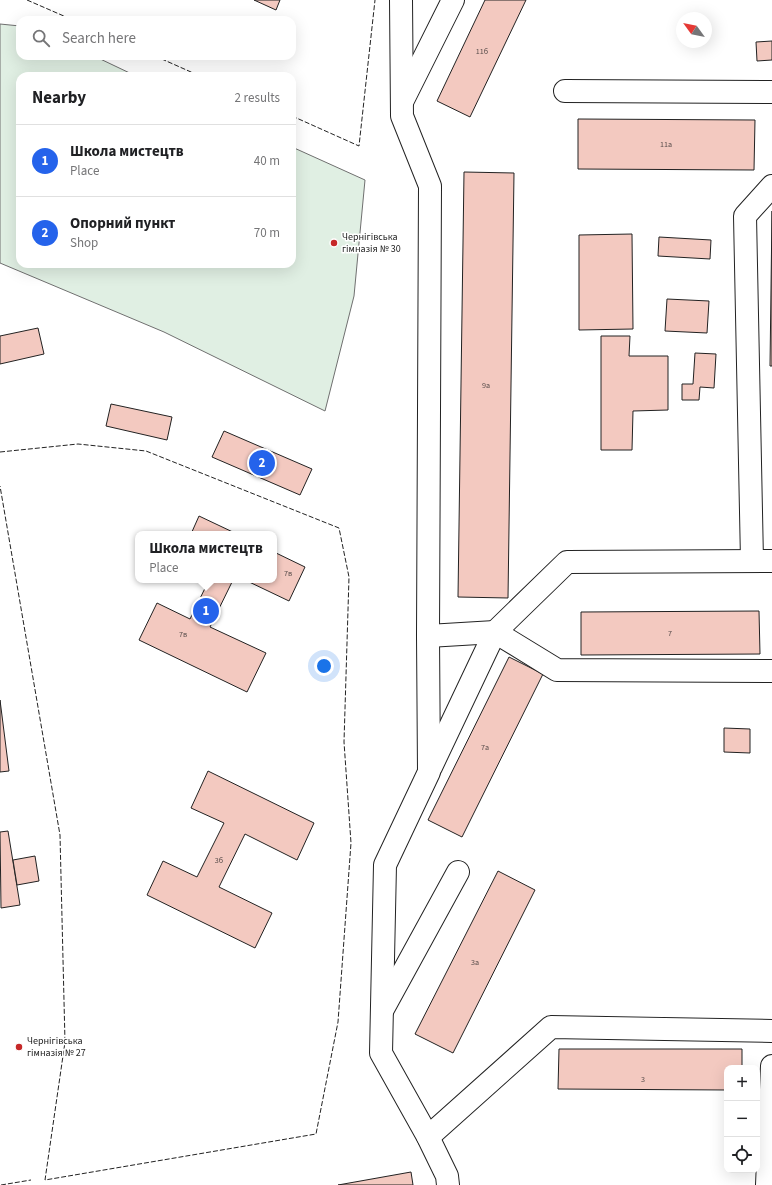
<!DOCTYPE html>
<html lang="en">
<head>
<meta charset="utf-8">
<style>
  :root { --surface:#fff; --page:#f6f6f6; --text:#202124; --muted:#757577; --line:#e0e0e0; --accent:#2563eb }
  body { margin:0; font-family:"Source Sans 3",sans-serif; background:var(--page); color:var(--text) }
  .controls { position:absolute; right:12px; bottom:12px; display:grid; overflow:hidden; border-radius:8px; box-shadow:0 4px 16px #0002 }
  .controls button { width:36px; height:36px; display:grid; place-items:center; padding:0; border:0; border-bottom:1px solid var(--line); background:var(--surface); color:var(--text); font:20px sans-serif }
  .compass { position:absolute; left:676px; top:12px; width:36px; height:36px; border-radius:50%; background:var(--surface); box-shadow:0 4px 16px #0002; rotate:303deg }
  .you { position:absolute; left:324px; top:666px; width:14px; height:14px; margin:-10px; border:3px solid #fff; border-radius:50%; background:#1a73e8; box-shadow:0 0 0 6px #1a73e833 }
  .badge { display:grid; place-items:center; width:26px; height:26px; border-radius:50%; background:var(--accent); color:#fff; font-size:13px; font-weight:700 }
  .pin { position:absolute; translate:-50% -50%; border:2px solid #fff; box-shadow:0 1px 4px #0006 }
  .popup { position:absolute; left:135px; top:531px; width:142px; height:52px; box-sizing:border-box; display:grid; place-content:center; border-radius:8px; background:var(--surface); filter:drop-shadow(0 1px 3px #0005); font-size:13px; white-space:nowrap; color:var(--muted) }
  .popup b { font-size:15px; color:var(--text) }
  .popup::after { content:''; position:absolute; left:50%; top:100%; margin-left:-8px; border:8px solid transparent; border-top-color:var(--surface) }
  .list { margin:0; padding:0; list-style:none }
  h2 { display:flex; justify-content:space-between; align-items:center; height:52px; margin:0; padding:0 16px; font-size:17px }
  h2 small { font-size:13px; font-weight:400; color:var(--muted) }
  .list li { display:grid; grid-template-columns:26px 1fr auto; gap:12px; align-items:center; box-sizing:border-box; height:72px; padding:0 16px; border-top:1px solid var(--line) }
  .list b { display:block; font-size:15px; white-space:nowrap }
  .list p { margin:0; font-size:13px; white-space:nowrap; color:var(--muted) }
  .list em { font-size:13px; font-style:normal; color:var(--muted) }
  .icon { flex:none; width:22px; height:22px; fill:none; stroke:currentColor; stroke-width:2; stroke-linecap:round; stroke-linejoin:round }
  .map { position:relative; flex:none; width:772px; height:1185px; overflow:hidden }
  .search { position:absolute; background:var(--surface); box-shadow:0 4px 16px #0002; left:16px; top:16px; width:280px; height:44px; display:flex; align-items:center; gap:10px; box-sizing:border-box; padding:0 14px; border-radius:12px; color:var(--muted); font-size:15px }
  .panel { position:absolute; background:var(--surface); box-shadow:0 4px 16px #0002; left:16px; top:72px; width:280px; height:196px; border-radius:12px }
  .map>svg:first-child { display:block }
  .green { fill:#e0efe3; stroke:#6f6f6f }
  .building { fill:#f3c9c0; stroke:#222 }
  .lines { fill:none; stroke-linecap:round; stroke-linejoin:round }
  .minor-casing { stroke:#222; stroke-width:24 }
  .minor { stroke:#fff; stroke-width:22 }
  .fence { stroke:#222; stroke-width:1; stroke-dasharray:5 2; stroke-linecap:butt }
  .poi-dot { fill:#c62828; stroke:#fff; stroke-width:1.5 }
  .labels { text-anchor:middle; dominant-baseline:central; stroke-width:3; stroke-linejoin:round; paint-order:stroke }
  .number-label { font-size:8px; fill:#564c4a }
  .poi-label { font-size:10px; fill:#222; stroke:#fff; text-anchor:start }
</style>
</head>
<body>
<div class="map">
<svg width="772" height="1185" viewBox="0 0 772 1185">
  <rect width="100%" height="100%" fill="#fff"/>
  <path class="green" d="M 0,24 L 20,26 L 20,56 L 94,56 L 136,76 L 20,76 L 20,264 L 292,264 L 292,147 L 365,180 L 354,296 L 325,411 L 164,332 L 0,263 Z"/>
  <g class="building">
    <path d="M 254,0 L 280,0 L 276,10 Z"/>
    <path d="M 485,0 L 526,0 L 470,117 L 437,101 Z"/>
    <path d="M 772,41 L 772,60 L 757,61 L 756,42 Z"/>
    <path d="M 578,119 L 755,120 L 754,170 L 578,169 Z"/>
    <path d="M 464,172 L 514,173 L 508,598 L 458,597 Z"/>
    <path d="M 772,211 L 772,366 L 770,366 Z"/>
    <path d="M 632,234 L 633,329 L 579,330 L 579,235 Z"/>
    <path d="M 659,237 L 711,240 L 710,259 L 658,256 Z"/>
    <path d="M 667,299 L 709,301 L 707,333 L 665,331 Z"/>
    <path d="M 38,328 L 44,354 L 0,364 L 0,336 Z"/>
    <path d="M 601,336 L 630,336 L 629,356 L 668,356 L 668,410 L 633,411 L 632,450 L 601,450 Z"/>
    <path d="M 695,353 L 716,354 L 714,388 L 700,387 L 699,400 L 682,400 L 682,384 L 693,384 Z"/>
    <path d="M 111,404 L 172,417 L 167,440 L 106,426 Z"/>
    <path d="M 224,431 L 312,469 L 300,495 L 212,457 Z"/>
    <path d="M 199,516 L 237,534 L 191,534 Z"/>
    <path d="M 274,552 L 305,567 L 289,601 L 245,580 L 274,580 Z"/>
    <path d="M 209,580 L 233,580 L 210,627 L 266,653 L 247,692 L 139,640 L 157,603 L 190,619 Z"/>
    <path d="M 759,611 L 760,654 L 581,655 L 581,612 Z"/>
    <path d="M 509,657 L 543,674 L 462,837 L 428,820 Z"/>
    <path d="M 0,700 L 9,771 L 0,772 Z"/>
    <path d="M 724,728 L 750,729 L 750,753 L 724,752 Z"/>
    <path d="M 208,771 L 314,823 L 297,860 L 245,834 L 219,887 L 272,913 L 255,948 L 147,895 L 163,861 L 197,877 L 224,823 L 191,808 Z"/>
    <path d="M 8,831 L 20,905 L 1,908 L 0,832 Z"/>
    <path d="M 35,856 L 39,881 L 17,885 L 13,860 Z"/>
    <path d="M 498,871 L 535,890 L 453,1053 L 415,1034 Z"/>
    <path d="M 559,1049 L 742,1049 L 742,1068 L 727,1068 L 727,1090 L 558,1089 Z"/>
    <path d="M 411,1172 L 413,1185 L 338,1185 Z"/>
  </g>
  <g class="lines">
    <defs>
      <g id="minor">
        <path d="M 401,0 L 402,116 L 430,186 L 428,636 L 429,772 L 385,865 L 381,1053 L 428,1137 L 447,1176 L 448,1185"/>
        <path d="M 565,91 L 772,92"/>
        <path d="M 403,100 L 453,0"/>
        <path d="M 752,561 L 745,216 L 772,186"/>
        <path d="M 428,636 L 495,632 L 557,670 L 772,671"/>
        <path d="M 431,767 L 495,632 L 567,562 L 772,561"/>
        <path d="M 383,1009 L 458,872"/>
        <path d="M 428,1137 L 551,1027 L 772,1031"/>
        <path d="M 767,1185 L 772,1066"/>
      </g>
    </defs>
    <use href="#minor" class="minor-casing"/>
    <use href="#minor" class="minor"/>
    <g class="fence">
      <path d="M 27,0 L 73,20"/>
      <path d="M 155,56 L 200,76"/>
      <path d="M 292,116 L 359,146 L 375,0"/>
      <path d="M 0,452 L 78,444 L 146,451 L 339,528 L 349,577 L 344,742 L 351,843 L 338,1022 L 316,1134 L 45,1180 L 65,1042 L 60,835 L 0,486"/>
      <path d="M 1,1185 L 31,1180"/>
    </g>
  </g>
  <g class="poi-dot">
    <circle cx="334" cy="243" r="4"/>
    <circle cx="19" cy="1047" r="4"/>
  </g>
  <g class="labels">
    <g class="number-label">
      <text x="482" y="51">11б</text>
      <text x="666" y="144">11а</text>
      <text x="486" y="385">9а</text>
      <text x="288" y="573">7в</text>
      <text x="670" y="633">7</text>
      <text x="183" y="634">7в</text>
      <text x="485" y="747">7а</text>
      <text x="219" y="860">3б</text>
      <text x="475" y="962">3а</text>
      <text x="643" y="1079">3</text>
    </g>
    <g class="poi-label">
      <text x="342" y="237">Чернігівська<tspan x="342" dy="12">гімназія № 30</tspan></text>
      <text x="27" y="1041">Чернігівська<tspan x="27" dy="12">гімназія № 27</tspan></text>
    </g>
  </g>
</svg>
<div class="controls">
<button>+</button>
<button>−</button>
<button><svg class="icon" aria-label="locate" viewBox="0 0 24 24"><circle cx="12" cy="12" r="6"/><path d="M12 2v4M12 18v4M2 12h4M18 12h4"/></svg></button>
</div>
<svg class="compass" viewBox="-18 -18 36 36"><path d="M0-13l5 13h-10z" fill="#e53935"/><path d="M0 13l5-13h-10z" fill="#757577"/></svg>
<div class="you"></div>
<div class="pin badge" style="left:206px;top:611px">1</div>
<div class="popup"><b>Школа мистецтв</b>Place</div>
<div class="pin badge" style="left:262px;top:463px">2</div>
<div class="search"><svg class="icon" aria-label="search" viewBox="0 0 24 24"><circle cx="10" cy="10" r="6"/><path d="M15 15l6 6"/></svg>Search here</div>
<section class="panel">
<h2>Nearby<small>2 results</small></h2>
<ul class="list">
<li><span class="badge">1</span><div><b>Школа мистецтв</b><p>Place</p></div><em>40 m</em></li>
<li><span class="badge">2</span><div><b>Опорний пункт</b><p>Shop</p></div><em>70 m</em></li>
</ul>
</section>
</div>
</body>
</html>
